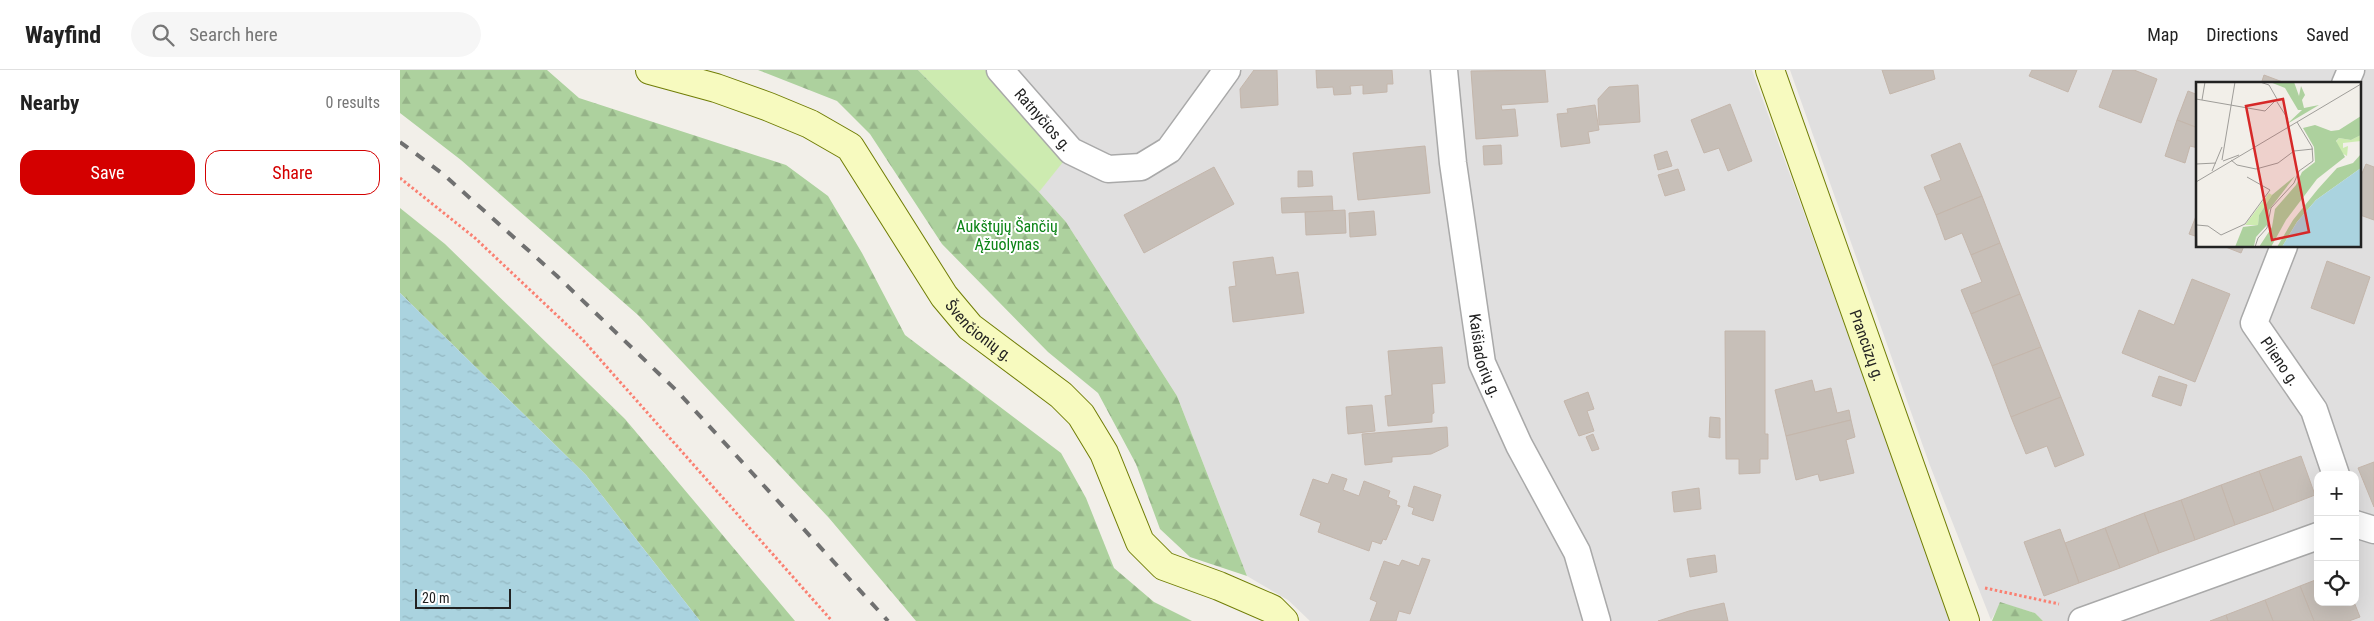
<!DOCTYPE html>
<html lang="en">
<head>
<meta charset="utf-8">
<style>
  :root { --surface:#fff; --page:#f6f6f6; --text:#222; --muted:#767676; --line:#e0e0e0; --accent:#d40000 }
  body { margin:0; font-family:"Roboto Condensed",sans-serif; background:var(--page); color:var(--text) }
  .controls { position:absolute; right:15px; bottom:15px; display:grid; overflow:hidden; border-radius:10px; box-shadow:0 5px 20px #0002 }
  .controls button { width:45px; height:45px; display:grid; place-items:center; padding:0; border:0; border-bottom:1px solid var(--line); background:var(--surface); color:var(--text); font:25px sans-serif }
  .scale { position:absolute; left:15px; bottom:12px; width:96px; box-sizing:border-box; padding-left:5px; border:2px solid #222; border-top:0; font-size:14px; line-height:18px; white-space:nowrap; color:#222; -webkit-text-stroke:4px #fff; paint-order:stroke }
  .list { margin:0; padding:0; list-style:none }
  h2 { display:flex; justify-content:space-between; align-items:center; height:65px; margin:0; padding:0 20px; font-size:21px }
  h2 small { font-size:16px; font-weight:400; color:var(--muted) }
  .actions { display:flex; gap:10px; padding:15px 20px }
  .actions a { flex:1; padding:11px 0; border:1px solid var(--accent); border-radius:15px; text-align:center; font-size:18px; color:var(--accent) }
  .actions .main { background:var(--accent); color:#fff }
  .icon { flex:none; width:28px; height:28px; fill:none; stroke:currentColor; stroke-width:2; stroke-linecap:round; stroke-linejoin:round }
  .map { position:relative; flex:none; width:1974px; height:551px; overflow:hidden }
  header { display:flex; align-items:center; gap:30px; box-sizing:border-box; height:70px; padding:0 25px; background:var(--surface); border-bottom:1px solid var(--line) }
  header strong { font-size:24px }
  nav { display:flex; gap:28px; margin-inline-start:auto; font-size:18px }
  .search { width:350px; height:45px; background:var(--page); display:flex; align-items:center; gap:12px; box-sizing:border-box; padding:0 18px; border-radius:28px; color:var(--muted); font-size:19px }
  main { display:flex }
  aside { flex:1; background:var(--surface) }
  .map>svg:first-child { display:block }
  .residential { fill:#e0dfdf; fill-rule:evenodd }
  .grass { fill:#cdebb0 }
  .forest { fill:url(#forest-firs) }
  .water { fill:url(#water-ripples) }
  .building { fill:#c7bfb8; stroke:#c4b6ab }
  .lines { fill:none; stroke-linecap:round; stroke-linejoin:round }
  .street-casing { stroke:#a9a9a9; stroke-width:29 }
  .secondary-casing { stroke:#707d05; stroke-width:30 }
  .path { stroke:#fa8072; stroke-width:3; stroke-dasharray:2.5 2.5; stroke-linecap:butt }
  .street { stroke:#fff; stroke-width:26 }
  .secondary { stroke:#f7fabf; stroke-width:28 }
  .rail { stroke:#707070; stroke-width:4; stroke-dasharray:10 10; stroke-linecap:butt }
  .labels { text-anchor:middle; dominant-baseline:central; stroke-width:4; stroke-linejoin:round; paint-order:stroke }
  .street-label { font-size:16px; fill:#222; stroke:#fff }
  .park-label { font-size:16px; fill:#0c8416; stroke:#fff }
  .inset-road { fill:none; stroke:#9f9d99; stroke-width:1 }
  .view { fill:#d62828; fill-opacity:0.15; stroke:#d62828; stroke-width:2.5 }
  .inset-edge { fill:none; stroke:#222; stroke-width:2.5 }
</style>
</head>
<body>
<header>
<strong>Wayfind</strong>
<div class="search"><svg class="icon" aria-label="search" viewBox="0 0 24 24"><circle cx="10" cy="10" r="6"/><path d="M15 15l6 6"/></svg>Search here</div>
<nav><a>Map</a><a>Directions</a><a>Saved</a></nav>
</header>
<main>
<aside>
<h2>Nearby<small>0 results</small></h2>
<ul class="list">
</ul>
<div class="actions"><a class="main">Save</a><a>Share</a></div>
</aside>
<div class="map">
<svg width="1974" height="551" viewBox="0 0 1974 551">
  <defs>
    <pattern id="forest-firs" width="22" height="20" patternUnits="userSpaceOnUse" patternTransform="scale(1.25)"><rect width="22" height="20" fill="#add19e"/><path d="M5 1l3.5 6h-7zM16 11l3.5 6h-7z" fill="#95b388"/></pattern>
    <pattern id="water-ripples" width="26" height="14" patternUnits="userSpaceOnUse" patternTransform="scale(1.25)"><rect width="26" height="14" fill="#aad3df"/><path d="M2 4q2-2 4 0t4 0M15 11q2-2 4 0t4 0" fill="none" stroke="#92b5bf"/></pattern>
  </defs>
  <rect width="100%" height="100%" fill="#f2efe9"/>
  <g class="residential">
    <path d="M 518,0 L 1352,0 L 1552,551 L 910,551 L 888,530 L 847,506 L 777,326 L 666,152 L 639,122 Z"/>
    <path d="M 1390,0 L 1974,0 L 1974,551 L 1643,551 L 1635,543 L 1601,533 L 1591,550 L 1529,393 ZM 1798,14 L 1960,14 L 1960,176 L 1798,176 ZM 1918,405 L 1955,405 L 1955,532 L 1918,532 Z"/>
  </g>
  <path class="grass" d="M 518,0 L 585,0 L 667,87 L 639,122 Z"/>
  <g class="forest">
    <path d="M 0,0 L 147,0 L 179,28 L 386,95 L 428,126 L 462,183 L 505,265 L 661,383 L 686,428 L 714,498 L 754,532 L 792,551 L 516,551 L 429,448 L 238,245 L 61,90 L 0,43 Z"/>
    <path d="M 358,0 L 518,0 L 639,122 L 666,152 L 777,326 L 847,506 L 790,487 L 760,459 L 736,394 L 698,323 L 648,282 L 542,174 L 470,64 L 437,31 Z"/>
    <path d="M 0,138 L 45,174 L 225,349 L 395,551 L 300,551 L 186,405 L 0,223 Z"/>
    <path d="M 1600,532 L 1635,543 L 1643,551 L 1592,551 Z"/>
  </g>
  <path class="water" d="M 0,223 L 186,405 L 300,551 L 0,551 Z"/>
  <g class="building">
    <path d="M 854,0 L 877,0 L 878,35 L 841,38 L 840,19 Z"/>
    <path d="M 916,0 L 992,0 L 993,14 L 987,14 L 987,22 L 963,24 L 963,15 L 950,16 L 951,24 L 934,25 L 933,17 L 917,18 Z"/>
    <path d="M 1145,0 L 1148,32 L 1101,35 L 1102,40 L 1115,39 L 1118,66 L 1076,69 L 1071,1 Z"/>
    <path d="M 1482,0 L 1533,0 L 1535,9 L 1490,24 Z"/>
    <path d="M 1632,0 L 1677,0 L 1668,22 L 1629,6 Z"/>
    <path d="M 1713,0 L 1734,0 L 1757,9 L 1741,53 L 1699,37 Z"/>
    <path d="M 1864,5 L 1888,14 L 1861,14 Z"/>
    <path d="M 1238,15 L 1240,52 L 1199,55 L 1198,29 L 1209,17 Z"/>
    <path d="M 1788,21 L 1798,25 L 1798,58 L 1777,50 Z"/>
    <path d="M 1330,34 L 1352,91 L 1328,101 L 1319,78 L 1304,83 L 1291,50 Z"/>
    <path d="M 1195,35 L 1199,60 L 1188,62 L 1190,73 L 1161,77 L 1157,44 L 1168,43 L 1167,39 Z"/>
    <path d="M 1777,50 L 1798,58 L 1798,78 L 1790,76 L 1785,93 L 1765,86 Z"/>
    <path d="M 1560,73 L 1582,126 L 1536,145 L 1524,117 L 1541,110 L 1531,85 Z"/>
    <path d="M 1101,75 L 1102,94 L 1084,95 L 1083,76 Z"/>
    <path d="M 1025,76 L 1030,123 L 958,130 L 953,83 Z"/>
    <path d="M 1267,81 L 1272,96 L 1258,100 L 1254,85 Z"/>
    <path d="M 1966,94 L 1974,97 L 1974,150 L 1960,145 L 1960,108 Z"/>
    <path d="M 814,97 L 834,134 L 744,183 L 724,145 Z"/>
    <path d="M 1278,99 L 1285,120 L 1265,126 L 1258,105 Z"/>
    <path d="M 898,101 L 912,101 L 913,116 L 898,117 Z"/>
    <path d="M 932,126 L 933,141 L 882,143 L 881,128 Z"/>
    <path d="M 1582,126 L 1600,173 L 1571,185 L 1562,163 L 1545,170 L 1536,145 Z"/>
    <path d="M 945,140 L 946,163 L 906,165 L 905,142 Z"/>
    <path d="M 974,141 L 976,165 L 950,167 L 949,143 Z"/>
    <path d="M 1798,141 L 1798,167 L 1789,164 Z"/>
    <path d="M 1600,173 L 1620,224 L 1571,244 L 1561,220 L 1582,212 L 1571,185 Z"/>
    <path d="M 1823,176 L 1844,176 L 1841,183 Z"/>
    <path d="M 873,187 L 876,205 L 898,202 L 904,243 L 833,252 L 829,217 L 836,216 L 833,192 Z"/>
    <path d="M 1927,191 L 1970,207 L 1954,254 L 1911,238 Z"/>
    <path d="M 1792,209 L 1830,224 L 1795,312 L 1722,283 L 1739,240 L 1774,255 Z"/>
    <path d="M 1620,224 L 1641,277 L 1592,296 L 1571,244 Z"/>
    <path d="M 1325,261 L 1365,261 L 1365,364 L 1368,364 L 1368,389 L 1360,389 L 1360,403 L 1339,404 L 1339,389 L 1326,389 Z"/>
    <path d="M 1042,277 L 1045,313 L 1032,314 L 1034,343 L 1032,344 L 1032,352 L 988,356 L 985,326 L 992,325 L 988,281 Z"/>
    <path d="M 1641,277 L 1661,327 L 1611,347 L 1592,296 Z"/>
    <path d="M 1759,306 L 1787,315 L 1781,336 L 1752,326 Z"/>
    <path d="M 1412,310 L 1415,322 L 1431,318 L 1437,343 L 1449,340 L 1451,350 L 1386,366 L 1375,320 Z"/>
    <path d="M 1188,322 L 1194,339 L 1187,341 L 1194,361 L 1179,366 L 1164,331 Z"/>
    <path d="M 1661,327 L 1684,385 L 1655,397 L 1647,376 L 1626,384 L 1611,347 Z"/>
    <path d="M 972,335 L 975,361 L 948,364 L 946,337 Z"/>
    <path d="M 1310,347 L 1320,348 L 1320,368 L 1309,367 Z"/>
    <path d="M 1451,350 L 1455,367 L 1446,370 L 1454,403 L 1420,411 L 1418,404 L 1396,410 L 1386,366 Z"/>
    <path d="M 1047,357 L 1048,376 L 1031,384 L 992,387 L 992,392 L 965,395 L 962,364 Z"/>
    <path d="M 1193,364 L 1199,379 L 1192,381 L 1186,367 Z"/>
    <path d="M 1901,386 L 1915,425 L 1874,441 L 1859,401 Z"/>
    <path d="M 1974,392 L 1974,437 L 1958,398 Z"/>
    <path d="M 1859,401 L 1874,441 L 1835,455 L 1821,415 Z"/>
    <path d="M 932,404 L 947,409 L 943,420 L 959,426 L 964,411 L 990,421 L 988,427 L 997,431 L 996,435 L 1000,436 L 986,470 L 983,469 L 981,474 L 972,471 L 969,481 L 918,462 L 921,453 L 900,445 L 913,409 L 928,414 Z"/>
    <path d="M 1821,415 L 1835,455 L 1795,470 L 1781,430 Z"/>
    <path d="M 1014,416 L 1041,425 L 1033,451 L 1012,444 L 1014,438 L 1008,436 Z"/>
    <path d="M 1299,418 L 1301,439 L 1274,442 L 1272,422 Z"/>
    <path d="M 1781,430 L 1795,470 L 1759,483 L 1744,443 Z"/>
    <path d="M 1744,443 L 1759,483 L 1720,498 L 1705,458 Z"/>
    <path d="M 1705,458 L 1720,498 L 1679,513 L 1665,473 Z"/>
    <path d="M 1660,459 L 1679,513 L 1644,526 L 1624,472 Z"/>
    <path d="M 1315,485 L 1317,502 L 1290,507 L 1287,489 Z"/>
    <path d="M 1022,488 L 1030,490 L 1010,544 L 999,541 L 996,551 L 970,551 L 977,532 L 970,529 L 984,491 L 999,496 L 1002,490 L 1019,496 Z"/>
    <path d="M 1918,509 L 1918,532 L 1954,532 L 1960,547 L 1949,551 L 1914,551 L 1900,516 Z"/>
    <path d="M 1900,516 L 1914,551 L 1873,551 L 1865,530 Z"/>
    <path d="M 1865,530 L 1873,551 L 1828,551 L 1826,545 Z"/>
    <path d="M 1324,533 L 1328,551 L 1258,551 L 1289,541 Z"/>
    <path d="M 1826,545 L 1828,551 L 1810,551 Z"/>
  </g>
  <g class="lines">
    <defs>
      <g id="street">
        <path id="s1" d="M 600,0 L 671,81 L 708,99 L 741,97 L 769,80 L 827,0"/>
        <path id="s2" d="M 1044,0 L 1053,93 L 1082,293 L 1119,375 L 1177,482 L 1197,551"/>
        <path d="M 1945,14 L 1951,0"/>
        <path id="s3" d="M 1884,176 L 1854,253 L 1914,340 L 1936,405"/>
        <path d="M 1955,454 L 1974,460"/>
        <path d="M 1682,551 L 1918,466"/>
      </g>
      <g id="secondary">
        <path id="s4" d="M 250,0 L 316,18 L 369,37 L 410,54 L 450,77 L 544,226 L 570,257 L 661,325 L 681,345 L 704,383 L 740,472 L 764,496 L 819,516 L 872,539 L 884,551"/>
        <path id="s5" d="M 1370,0 L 1565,551"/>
      </g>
    </defs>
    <use href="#street" class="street-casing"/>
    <use href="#secondary" class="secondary-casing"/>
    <g class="path">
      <path d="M 0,108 L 75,168 L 182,269 L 432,551"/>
      <path d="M 1585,518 L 1659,534"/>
    </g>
    <use href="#street" class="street"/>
    <use href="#secondary" class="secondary"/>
    <path class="rail" d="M 0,72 L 43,104 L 157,206 L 277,321 L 488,551"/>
  </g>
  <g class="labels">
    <g class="street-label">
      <text stroke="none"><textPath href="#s1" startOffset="66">Ratnyčios g.</textPath></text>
      <text stroke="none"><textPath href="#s4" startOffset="441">Švenčionių g.</textPath></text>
      <text stroke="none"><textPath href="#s5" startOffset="292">Prancūzų g.</textPath></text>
      <text stroke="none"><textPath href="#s2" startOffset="289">Kaišiadorių g.</textPath></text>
      <text stroke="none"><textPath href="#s3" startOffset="129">Plieno g.</textPath></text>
    </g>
    <g class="park-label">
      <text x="607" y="156">Aukštųjų Šančių<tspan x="607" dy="18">Ąžuolynas</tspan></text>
    </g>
  </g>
  <g transform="translate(1796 12)">
    <rect width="165" height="165" fill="#f2efe9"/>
    <path d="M 165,53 L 165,59 L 147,61 L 147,66 L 152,64 L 151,74 L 142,69 L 140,60 L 143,56 L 155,58 ZM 73,111 L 76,113 L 63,133 L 62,143 L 49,143 Z" fill="#cdebb0"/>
    <path d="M 74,0 L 98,0 L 103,14 L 105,4 L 109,13 L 106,18 L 108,26 L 123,23 L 91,42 L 106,28 L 102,28 L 89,6 ZM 165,34 L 165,53 L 155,58 L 143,56 L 140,59 L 149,75 L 121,97 L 90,138 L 75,165 L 63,165 L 76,145 L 79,127 L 100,103 L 106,90 L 119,80 L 118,65 L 107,46 L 119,43 L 135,49 L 143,48 ZM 165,72 L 165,86 L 120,118 L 101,140 L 86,165 L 81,165 L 97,138 L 122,107 L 141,86 L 157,81 ZM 99,94 L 73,128 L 71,143 L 60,155 L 58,164 L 39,165 L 47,145 L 62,143 L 63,133 L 76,113 Z" fill="#add19e"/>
    <path d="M 165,86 L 165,165 L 86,165 L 101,140 L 120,118 Z" fill="#aad3df"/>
    <path class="inset-road" d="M 0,17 L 69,29 L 81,17 L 73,3 L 64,0M 6,18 L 9,0M 81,20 L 92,37M 26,78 L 39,0M 35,78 L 41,83 L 60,87 L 82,81 L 98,69 L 117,67M 27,79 L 43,73M 0,82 L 20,81M 16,89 L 26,65M 0,100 L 165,2M 0,115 L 1,165M 1,143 L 12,144 L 25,153 L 49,142 L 74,108 L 51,95M 59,165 L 62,156 L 71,146 L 75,126 L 98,101 L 103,89 L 117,79 L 116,65 L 101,40"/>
    <path class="view" d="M 87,17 L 113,150 L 76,158 L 50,24 Z"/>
    <rect width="165" height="165" class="inset-edge"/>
  </g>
</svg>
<div class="controls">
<button>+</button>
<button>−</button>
<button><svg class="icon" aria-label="locate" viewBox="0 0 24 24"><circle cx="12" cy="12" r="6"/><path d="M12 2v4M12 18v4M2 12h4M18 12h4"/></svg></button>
</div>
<div class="scale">20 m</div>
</div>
</main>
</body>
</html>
